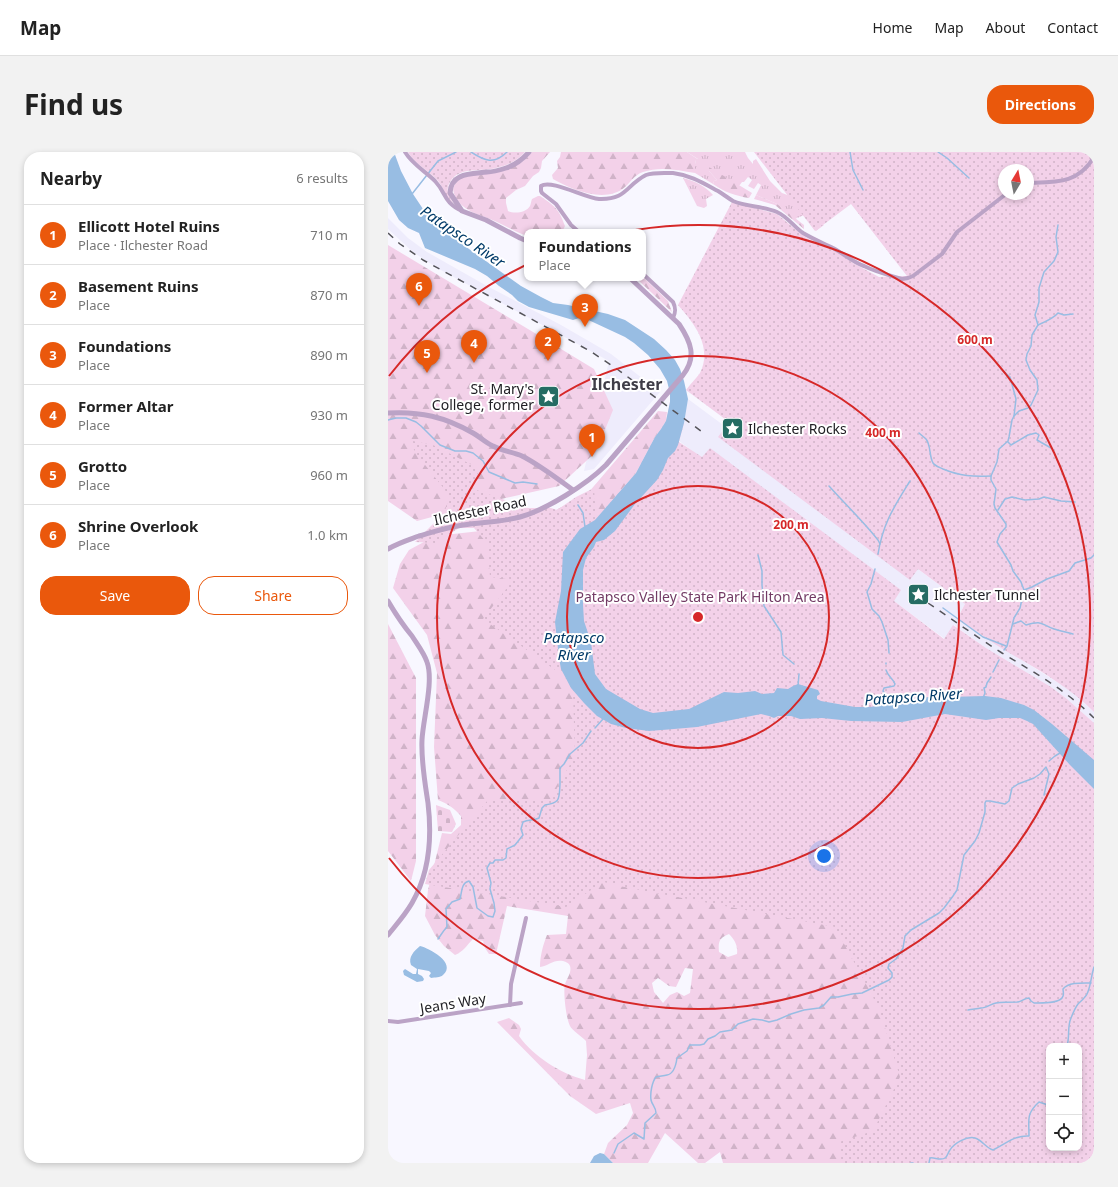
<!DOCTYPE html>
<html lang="en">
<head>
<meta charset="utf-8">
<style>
  :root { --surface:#fff; --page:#f2f2f2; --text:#222; --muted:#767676; --line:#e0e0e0; --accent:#ea580c }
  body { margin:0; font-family:"Noto Sans",sans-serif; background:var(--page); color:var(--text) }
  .controls { position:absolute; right:12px; bottom:12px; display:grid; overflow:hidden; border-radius:8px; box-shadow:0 2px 6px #0003 }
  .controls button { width:36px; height:36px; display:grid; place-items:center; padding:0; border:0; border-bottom:1px solid var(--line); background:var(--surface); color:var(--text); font:20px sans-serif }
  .compass { position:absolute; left:610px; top:12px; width:36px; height:36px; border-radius:50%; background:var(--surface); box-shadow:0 2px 6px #0003; rotate:10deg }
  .you { position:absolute; left:436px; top:704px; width:14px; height:14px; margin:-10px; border:3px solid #fff; border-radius:50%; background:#1a73e8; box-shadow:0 0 0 6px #1a73e833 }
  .badge { display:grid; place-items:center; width:26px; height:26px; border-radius:50%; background:var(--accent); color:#fff; font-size:13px; font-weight:700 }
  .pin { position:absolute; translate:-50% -33px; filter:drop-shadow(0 1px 2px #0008) }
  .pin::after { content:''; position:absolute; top:21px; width:14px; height:12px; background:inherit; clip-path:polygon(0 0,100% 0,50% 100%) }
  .popup { position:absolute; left:136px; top:77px; width:122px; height:52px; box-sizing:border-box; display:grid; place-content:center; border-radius:8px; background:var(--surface); filter:drop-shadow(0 1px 3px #0005); font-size:13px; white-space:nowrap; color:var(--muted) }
  .popup b { font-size:15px; color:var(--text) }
  .popup::after { content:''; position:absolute; left:50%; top:100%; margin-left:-8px; border:8px solid transparent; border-top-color:var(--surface) }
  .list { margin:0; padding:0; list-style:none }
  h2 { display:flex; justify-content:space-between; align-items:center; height:52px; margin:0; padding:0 16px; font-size:17px }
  h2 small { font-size:13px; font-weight:400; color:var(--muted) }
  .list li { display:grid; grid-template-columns:26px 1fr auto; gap:12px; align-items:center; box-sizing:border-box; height:60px; padding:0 16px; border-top:1px solid var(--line) }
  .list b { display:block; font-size:15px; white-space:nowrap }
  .list p { margin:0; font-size:13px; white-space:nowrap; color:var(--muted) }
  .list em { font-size:13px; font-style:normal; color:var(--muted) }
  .actions { display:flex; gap:8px; padding:12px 16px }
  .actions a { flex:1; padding:9px 0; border:1px solid var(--accent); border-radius:16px; text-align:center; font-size:14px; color:var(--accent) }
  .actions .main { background:var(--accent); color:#fff }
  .icon { flex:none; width:22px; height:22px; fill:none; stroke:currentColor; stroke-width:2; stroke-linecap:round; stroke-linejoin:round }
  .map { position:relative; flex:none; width:706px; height:1011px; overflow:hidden; border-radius:16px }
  header { display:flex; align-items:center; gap:24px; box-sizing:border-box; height:56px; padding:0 20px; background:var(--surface); border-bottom:1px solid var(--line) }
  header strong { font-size:19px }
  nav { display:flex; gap:22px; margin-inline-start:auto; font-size:14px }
  .intro { display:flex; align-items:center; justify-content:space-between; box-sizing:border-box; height:96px; padding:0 24px }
  h1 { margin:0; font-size:28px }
  .button { padding:10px 18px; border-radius:16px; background:var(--accent); color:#fff; font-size:14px; font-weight:700 }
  main { display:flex; gap:24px; padding:0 24px }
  aside { flex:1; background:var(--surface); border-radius:16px; box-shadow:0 2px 6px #0003 }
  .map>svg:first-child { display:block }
  .built { fill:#eeecfc }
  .grass { fill:url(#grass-tufts) }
  .forest { fill:url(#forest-firs); fill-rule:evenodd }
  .cemetery { fill:url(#cemetery-stones) }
  .park { fill:url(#park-dots); fill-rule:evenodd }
  .water { fill:#98bde3 }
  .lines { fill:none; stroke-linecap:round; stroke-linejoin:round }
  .stream { stroke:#98bde3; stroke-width:1.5 }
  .minor { stroke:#bba3c6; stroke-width:4 }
  .tertiary { stroke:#bba3c6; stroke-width:5 }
  .rail { stroke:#545359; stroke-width:1.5; stroke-dasharray:7 7; stroke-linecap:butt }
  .ring { fill:none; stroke:#d62828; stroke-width:2 }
  .labels { text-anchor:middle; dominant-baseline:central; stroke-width:4; stroke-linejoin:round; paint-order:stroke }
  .poi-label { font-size:14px; fill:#212025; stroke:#fff; text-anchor:start }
  .street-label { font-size:14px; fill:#212025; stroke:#fff }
  .park-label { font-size:14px; fill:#733b65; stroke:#fff }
  .water-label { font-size:15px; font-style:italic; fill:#003a68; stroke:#fff }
  .quarter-label { font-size:16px; font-weight:bold; fill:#3f3d47; stroke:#fff }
  .centre { fill:#d62828; stroke:#fff; stroke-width:2 }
  .ring-label { font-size:12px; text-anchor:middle; font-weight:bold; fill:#d62828; stroke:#fff; stroke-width:4; stroke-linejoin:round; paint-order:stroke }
</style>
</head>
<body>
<header>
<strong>Map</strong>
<nav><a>Home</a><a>Map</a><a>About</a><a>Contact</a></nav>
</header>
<div class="intro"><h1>Find us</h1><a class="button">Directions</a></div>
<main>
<aside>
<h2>Nearby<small>6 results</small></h2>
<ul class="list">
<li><span class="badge">1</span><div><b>Ellicott Hotel Ruins</b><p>Place · Ilchester Road</p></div><em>710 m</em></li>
<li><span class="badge">2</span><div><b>Basement Ruins</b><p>Place</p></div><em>870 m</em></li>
<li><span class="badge">3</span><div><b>Foundations</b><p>Place</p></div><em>890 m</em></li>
<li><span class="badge">4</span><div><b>Former Altar</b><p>Place</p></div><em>930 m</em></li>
<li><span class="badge">5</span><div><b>Grotto</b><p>Place</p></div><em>960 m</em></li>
<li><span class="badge">6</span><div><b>Shrine Overlook</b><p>Place</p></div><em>1.0 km</em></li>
</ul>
<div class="actions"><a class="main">Save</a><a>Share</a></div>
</aside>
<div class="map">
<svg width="706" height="1011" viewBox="0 0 706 1011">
  <defs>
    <pattern id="grass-tufts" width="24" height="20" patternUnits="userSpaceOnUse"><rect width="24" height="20" fill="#f3d1e9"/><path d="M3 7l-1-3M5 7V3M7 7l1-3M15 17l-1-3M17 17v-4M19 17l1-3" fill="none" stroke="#d0b3c8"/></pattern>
    <pattern id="forest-firs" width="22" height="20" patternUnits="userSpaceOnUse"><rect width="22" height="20" fill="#f3d1e9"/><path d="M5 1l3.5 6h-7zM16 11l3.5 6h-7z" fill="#d0b3c8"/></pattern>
    <pattern id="cemetery-stones" width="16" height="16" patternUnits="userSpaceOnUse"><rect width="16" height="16" fill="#f3d1e9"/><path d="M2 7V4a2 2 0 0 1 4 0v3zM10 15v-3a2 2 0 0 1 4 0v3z" fill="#d0b3c8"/></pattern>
    <pattern id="park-dots" width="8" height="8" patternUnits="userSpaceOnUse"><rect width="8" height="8" fill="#f3d1e9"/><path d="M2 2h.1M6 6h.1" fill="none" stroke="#d0b3c8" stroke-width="1.8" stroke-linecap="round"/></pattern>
  </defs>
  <rect width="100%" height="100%" fill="#f8f7ff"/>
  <g class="built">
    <path d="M 0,66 L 20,86 L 39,100 L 99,134 L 173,173 L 223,202 L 272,240 L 206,317 L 196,319 L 221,209 L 49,116 L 25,100 L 0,77 Z"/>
    <path d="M 300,247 L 577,452 L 569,466 L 603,489 L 669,530 L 684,540 L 706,560 L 706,571 L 679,547 L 663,535 L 598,496 L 566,473 L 557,487 L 291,289 Z"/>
  </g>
  <g class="grass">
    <path d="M 299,0 L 357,0 L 360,6 L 365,12 L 365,9 L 368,7 L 382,29 L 394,41 L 402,44 L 434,73 L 436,73 L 428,79 L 416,63 L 407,67 L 389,52 L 368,43 L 373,33 L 370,31 L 366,37 L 360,34 L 364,28 L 360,25 L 356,30 L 354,30 L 351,34 L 321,16 L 321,19 L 329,28 L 326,29 L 325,32 L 307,21 L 307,12 L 308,8 L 310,7 Z"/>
    <path d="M 295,26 C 307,29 317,34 325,43 L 318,47 L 319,54 L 316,56 L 309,54 Z"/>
  </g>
  <g class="forest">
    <path d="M 144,0 L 162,0 L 154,9 L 153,16 L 151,20 L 145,24 L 137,34 L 128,38 L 118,46 L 118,51 L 120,59 C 126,62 138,61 142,54 C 143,52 143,49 144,47 L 150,44 L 152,44 C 167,54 171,57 177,74 L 175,78 L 176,80 L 139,80 L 139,84 C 128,80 119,75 109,70 C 94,63 77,61 68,46 C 66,42 64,38 66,34 C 68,30 73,25 77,24 C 81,23 85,23 89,22 C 111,19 129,19 144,0 Z"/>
    <path d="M 173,0 L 299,0 L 311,8 L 308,8 L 307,12 L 307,21 C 290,18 272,14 255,20 C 246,23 243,30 237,35 C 218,52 184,38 165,27 L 164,23 L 170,16 L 169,9 L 172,5 Z"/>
    <path d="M 321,15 L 364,41 L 361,46 C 348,44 336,40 325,32 L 326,29 L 329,28 L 321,19 Z"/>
    <path d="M 368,43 L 389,52 L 416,73 L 416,77 L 387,53 L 366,47 Z"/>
    <path d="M 0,93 L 150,183 L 206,217 L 225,258 L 208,300 L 171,334 L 100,350 L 29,369 L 0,349 Z"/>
    <path d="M 255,125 L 280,149 L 284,160 L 248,126 L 255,126 Z"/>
    <path d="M 270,259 L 279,260 L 278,269 L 273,277 L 267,285 L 248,321 L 216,358 L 654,582 L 706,1011 L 335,1011 L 332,1000 L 317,1011 L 310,1011 L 277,981 L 260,1011 L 225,1011 L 216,1002 L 220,991 L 239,973 L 245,961 L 242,951 L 208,962 L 182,944 L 109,870 L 121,866 L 131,873 L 133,877 L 131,884 C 146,905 172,921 197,928 L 199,903 L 198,889 C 194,885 184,878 182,874 C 178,866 175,840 177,832 C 179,826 184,820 182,814 C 181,811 178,810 175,809 C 166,807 160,814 152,815 C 152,804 155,793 159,783 L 178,782 L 180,764 L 119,754 L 108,802 L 101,802 L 97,796 L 95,789 L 85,787 C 79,793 75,800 67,803 L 56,794 L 47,783 L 37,764 L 40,738 L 54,681 L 63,682 L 73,673 L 73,664 C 66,656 60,652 50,648 L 46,595 L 49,521 L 39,483 L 5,436 L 12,412 L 21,398 L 47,384 L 138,374 L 200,341 ZM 341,782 C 347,788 350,794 349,802 L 340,805 L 331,800 C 330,790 331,786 341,782 ZM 297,816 L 305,817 L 302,841 L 296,844 L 289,840 L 282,843 L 275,851 L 266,840 L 264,831 L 270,826 L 281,834 L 288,835 ZM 661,894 L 691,894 L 691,996 L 661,996 Z"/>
    <path d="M 0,472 L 28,526 L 28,709 L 23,729 L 0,699 Z"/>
  </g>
  <path class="cemetery" d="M 48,653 L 62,658 L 68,672 L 64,680 L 50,679 Z"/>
  <g class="park">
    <path d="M 20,0 L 137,0 C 129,9 120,13 108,16 C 94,20 71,14 62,30 C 57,39 61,44 66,52 C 57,47 56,36 50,29 C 41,18 27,13 20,0 Z"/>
    <path d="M 366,0 L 706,0 L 706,560 C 680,534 649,517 618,499 C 601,489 586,477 569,467 L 577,452 L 530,417 L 522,428 L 330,285 L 341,270 L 298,238 C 302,232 308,227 312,221 C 325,195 306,171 290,153 L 344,50 L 389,62 L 412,81 L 419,86 L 449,100 L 465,111 L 491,125 L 519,124 L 463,52 L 427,79 ZM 616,18 L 640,18 L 640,42 L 616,42 Z"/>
    <path d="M 282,241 L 296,271 L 291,290 L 314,305 L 322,296 L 513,438 L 506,449 L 556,487 L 565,473 L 598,496 L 663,535 L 679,547 L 706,571 L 706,1011 L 453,1011 L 451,990 L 485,979 L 512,925 L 491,856 L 447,775 L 231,734 L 231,733 L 215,730 L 178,755 L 37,732 L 41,718 L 100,648 L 163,648 L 173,628 L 187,604 L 185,544 L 180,527 L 95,467 L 125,428 L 102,425 L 99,391 L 86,376 L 71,376 L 48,391 L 27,390 L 56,361 L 61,347 L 57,338 L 30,304 L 20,288 L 45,293 L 92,317 L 83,336 L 140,356 L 163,356 L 169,358 L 188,345 L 206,336 L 208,367 L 248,321 L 267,285 L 273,277 L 278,269 L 282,250 ZM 661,894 L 691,894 L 691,996 L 661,996 Z"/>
  </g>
  <g class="water">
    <path d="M 0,0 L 6,0 L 13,19 L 25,42 L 41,66 L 50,75 L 63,83 L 74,92 L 133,134 L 153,145 L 165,151 L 180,153 L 220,162 L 237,168 L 266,187 L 278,198 L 287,208 L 292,217 L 296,229 L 300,247 L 296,271 L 290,293 L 287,299 L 280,306 L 275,318 L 269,328 L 247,352 L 227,379 L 216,388 L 208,390 L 206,395 L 198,406 L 195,418 L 195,453 L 196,469 L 203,490 L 207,522 L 218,537 L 252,557 L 265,561 L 301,557 L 336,540 L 350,541 L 367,539 L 374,542 L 386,541 L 389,536 L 400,537 L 405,534 L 410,532 L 430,538 L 432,542 L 429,544 L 429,547 L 433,549 L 467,555 L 482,555 L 495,553 L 518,552 L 540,545 L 560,545 L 597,544 L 613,546 L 636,553 L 646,558 L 664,572 L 706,608 L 706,637 L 682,613 L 645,572 L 639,569 L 632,566 L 611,566 L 598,568 L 557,562 L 514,570 L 463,569 L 434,566 L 412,567 L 403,564 L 390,564 L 386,566 L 381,564 L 373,562 L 309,575 L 286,577 L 261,579 L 238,576 L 223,572 L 209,564 L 196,551 L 183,536 L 173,517 L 171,506 L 167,470 L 173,439 L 175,400 L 192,377 L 207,368 L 248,321 L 267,285 L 273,277 L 278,269 L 282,250 L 282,241 L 279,229 L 272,217 L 260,203 L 246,191 L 237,185 L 194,165 L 185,168 L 141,155 L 130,149 L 124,143 L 111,134 L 99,124 L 87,117 L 37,96 L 31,81 L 20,76 L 11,68 L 0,49 Z"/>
    <path d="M 32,794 C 41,796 69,811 55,823 C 52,826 47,825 43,826 L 41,824 L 43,821 L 41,819 L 30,817 L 30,822 L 34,824 L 36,827 L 35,829 L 29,830 L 16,823 L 15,819 L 17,817 L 25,822 L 28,822 L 29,817 L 23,813 C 20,805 26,799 32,794 Z"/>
    <path d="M 212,1001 L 216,1002 L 225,1011 L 202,1011 L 206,1004 Z"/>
  </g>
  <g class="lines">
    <g class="stream">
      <path d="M 83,0 C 97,9 106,13 119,0"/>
      <path d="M 462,0 L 465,18 L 475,38"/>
      <path d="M 550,0 L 559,6 L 581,26"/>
      <path d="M 24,42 L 50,9 L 68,0"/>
      <path d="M 650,173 C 657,170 666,166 670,161 L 676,163 L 685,162"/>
      <path d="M 613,217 L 622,225 L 628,247 L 626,264 L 624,268 L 621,285 L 620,289 L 611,297 L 609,310 L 603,324 L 603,328 L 608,337 L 606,352 L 607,356 L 618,372 L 618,375 L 612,382 L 609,390 L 623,413 L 625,419 L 633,430 L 636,438 L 632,456 L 626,466 L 619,494 L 616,498"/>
      <path d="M 626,264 L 631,259 L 640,256 L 643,253 L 650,238 L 649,228 L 642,218 L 638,208 L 639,202 L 643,194 L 644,183 L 650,173 L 647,163 L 651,150 L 651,136 L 656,120 L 666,109 L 670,100 L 668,85 L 670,73"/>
      <path d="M 0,268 L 8,266 L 18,266 L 28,270 L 33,274 L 52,293 L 67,299 L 78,299 L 85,301 L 95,309 L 101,320 L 127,331 L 135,330 L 149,332"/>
      <path d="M 531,281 C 533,283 536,285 538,287 C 543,293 541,304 545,311 C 547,314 551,315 555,317 C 572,324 585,325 603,324"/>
      <path d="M 620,290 L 623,293 L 640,283 L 648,281 L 651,283 L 649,288 L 663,296"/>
      <path d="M 441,334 C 457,352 475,369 490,388 L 492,392"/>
      <path d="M 190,353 L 195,361 L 197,375"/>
      <path d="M 610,358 L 617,347 L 624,345 L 637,348 L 651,347 L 656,345 L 673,349 L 687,350"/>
      <path d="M 490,402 C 495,371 506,355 522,329"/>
      <path d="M 370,403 L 374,419 L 374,433 L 376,454 L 393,480 L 395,503 L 406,512"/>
      <path d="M 487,417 L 483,432 L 479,440 L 484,457 L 491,464 L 494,470 L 500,488 L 501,501"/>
      <path d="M 636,438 L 644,435 L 659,427 L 681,419 L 687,411 L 703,406 L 706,403"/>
      <path d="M 555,456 L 595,485 L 618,494"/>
      <path d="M 625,472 L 633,469 L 638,473 C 655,468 652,472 666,477 C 672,479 678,480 685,482"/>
      <path d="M 498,511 L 498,512"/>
      <path d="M 498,518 C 500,525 505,526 507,532 L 506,534 L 496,536 L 495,539 L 497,542 L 506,546 L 504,553"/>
      <path d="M 605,520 L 611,508"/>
      <path d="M 410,534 L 411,522"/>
      <path d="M 595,546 L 597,541 L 596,536 L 598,535 L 599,531 L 603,525"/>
      <path d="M 207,576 L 215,567"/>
      <path d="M 661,609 L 667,604 L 672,601"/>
      <path d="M 50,787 C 53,783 55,779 59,775 L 58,757 L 64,750 L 72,747 C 74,740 73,731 81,729 L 85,735 L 89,756 L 100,764 L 105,765 L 107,759 L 106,751 L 102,737 L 103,731 L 99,716 L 102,711 L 105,711 L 107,708 L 115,708 L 118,706 L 119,697 L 127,693 L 135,683 L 133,677 L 135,670 C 141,667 145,669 151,666 L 154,656 L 157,653 C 173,651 171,646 172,632 C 172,626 172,622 172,616 L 176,612 L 182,602 L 195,591 L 203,579"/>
      <path d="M 580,858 C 585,857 588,857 593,856 C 598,856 603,852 608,851 C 615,850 623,850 630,850 C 634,849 637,846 641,846 L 643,849 L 646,851 C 653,851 673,852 675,844 C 676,842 675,839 675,837 C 681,830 694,831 703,831"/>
      <path d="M 679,894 C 682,884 679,875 683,866 C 685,861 687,856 690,852 C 693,849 697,846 699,842 C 703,834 703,824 706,815"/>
      <path d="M 226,1001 L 230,992 L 246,981 L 256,987 L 257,971 L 268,961 C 268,955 264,953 263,948 C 262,941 264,930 268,925 C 272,924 275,924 279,923 C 286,922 288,913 289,906 L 299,899 L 302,893 L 312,893 L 316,892 L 320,887 L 327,884 L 332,880 L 344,878 L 350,872 L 365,867 L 374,868 L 381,870 L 389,868 L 403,862 L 416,858 L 431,856 L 436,853 L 443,845 L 450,845 L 464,842 L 474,841 L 501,828 L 504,825 L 504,821 L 500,816 L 501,812 L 508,807 L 512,801 L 515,796 L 517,784 L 523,778 L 551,761 L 556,756 L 565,744 L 569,738 L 576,703 L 587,689 L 591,681 L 597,660 L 597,651 L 598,649 L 602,649 L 617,652 L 621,649 L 624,636 L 630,632 L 646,626 L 652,622 L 658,615 L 661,622 L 656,643"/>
      <path d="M 523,1011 L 525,1011"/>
      <path d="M 541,1011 L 542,1006 C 546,1005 553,1009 557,1006 C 560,1004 560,1000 562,998 C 566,991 579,984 587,986 C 594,988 598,996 605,998 C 617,992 627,983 641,984 C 641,967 638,962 651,950 L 660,953 L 661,950"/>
    </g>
    <g class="minor">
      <path d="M 17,0 C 25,13 37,19 47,29 C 59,42 55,50 74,59"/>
      <path d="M 640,31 C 668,30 690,32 706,5"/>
      <path d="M 191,80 L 183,73 L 168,52 L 154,41 L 153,39 L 153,34 C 163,27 197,46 211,47 C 239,48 238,33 258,23 C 266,20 277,21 285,21 C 302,23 315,31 330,39 C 335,42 340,46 345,49 C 359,55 375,54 389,60 C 400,65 406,75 415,81 C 425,87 435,91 445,96 C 456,102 465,110 476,114 C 488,120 501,123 514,127 L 520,126 L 525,124 L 554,102 L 569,80 L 618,42"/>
      <path d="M 255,122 L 285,150 C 288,156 288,160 285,166"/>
      <path d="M 122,853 L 123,832 L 138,766"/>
      <path d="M 0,869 L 10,870 L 133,851"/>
    </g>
    <g class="tertiary">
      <path d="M 139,89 L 132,86 L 98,68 L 74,59 L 62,41 C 63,20 84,22 99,20 C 105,20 112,18 118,16 C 127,13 134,8 141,0"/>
      <path d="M 0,261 C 32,259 57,265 85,281 C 92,285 98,291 105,294 C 114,299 125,300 134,304 C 150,312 170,327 185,338"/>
      <path d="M 0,397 C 10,391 20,388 31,384 C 45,380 60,375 75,373 C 94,370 114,370 132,365 C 158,358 199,332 218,313 L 295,223 C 309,205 303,190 291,172 L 242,126"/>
      <path d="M 0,449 C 7,461 15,473 24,484 C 29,492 36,501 39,510 C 46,529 35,567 34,588 C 33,609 37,631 40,651 C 44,685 41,722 24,751 C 17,763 8,773 0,783"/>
    </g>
    <g class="rail">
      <path d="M 0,81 L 12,92 L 35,108 L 202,199 L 229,217 L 317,282"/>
      <path d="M 540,451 C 565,468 589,485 614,501 C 647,521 678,538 706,566"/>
    </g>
  </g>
  <g class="ring">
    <circle cx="310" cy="465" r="131"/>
    <circle cx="310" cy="465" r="261"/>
    <path d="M1 224A392 392 0 1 1 1 706"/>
  </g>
  <defs>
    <symbol id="sight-square" viewBox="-11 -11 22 22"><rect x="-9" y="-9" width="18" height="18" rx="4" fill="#256c63" stroke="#fff"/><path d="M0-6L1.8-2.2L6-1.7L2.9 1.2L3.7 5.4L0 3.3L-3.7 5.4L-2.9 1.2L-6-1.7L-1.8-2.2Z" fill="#fff"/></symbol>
  </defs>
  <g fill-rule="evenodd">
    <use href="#sight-square" x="148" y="232" width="25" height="25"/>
    <use href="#sight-square" x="332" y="264" width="25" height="25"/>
    <use href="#sight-square" x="518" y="430" width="25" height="25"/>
  </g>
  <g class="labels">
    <g class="poi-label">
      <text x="146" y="236" text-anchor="end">St. Mary's<tspan x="146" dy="16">College, former</tspan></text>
      <text x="360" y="276">Ilchester Rocks</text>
      <text x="546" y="442">Ilchester Tunnel</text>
    </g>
    <g class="street-label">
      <text transform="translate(92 358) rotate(-12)">Ilchester Road</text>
      <text transform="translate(65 851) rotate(-9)">Jeans Way</text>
    </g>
    <g class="park-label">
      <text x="312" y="444">Patapsco Valley State Park Hilton Area</text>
    </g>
    <g class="water-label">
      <text transform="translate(75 84) rotate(34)">Patapsco River</text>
      <text x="186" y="485">Patapsco<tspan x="186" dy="17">River</tspan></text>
      <text transform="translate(525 544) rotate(-4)">Patapsco River</text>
    </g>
    <g class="quarter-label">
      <text x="239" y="232">Ilchester</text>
    </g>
  </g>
  <circle cx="310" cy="465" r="6" class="centre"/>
  <g class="ring-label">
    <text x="587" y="192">600 m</text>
    <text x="495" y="285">400 m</text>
    <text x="403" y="377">200 m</text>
  </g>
</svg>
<div class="controls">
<button>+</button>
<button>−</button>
<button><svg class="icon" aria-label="locate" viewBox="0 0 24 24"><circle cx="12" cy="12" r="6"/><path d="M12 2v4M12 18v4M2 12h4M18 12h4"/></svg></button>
</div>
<svg class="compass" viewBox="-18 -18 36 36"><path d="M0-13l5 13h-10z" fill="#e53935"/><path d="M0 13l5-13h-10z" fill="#767676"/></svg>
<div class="you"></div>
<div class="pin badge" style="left:204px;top:305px">1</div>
<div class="pin badge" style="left:160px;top:209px">2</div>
<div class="pin badge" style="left:197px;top:175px">3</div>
<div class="popup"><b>Foundations</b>Place</div>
<div class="pin badge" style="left:86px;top:211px">4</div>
<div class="pin badge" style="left:39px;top:221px">5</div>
<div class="pin badge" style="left:31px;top:154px">6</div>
</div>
</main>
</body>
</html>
